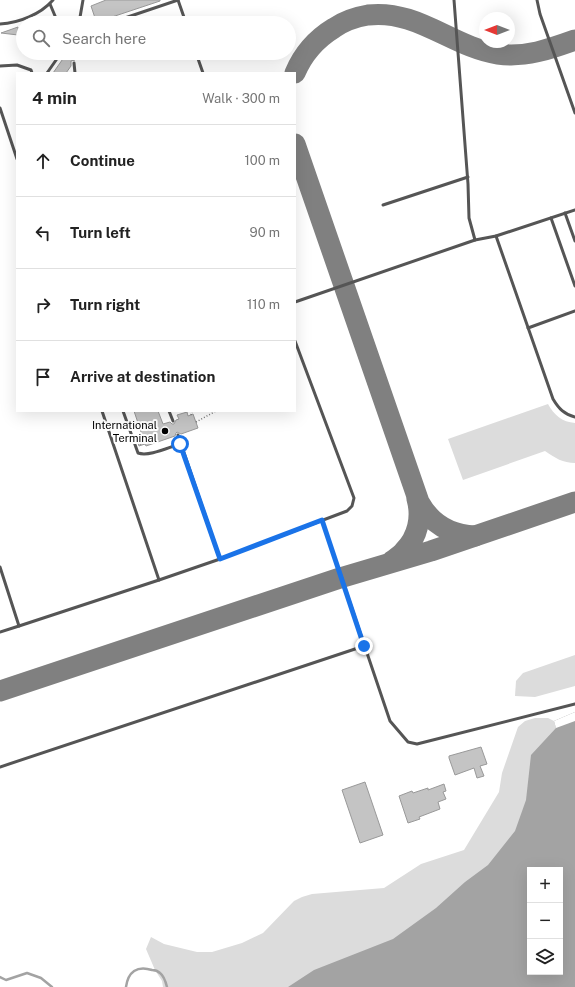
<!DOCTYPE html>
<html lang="en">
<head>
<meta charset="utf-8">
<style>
  :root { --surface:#fff; --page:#f2f2f2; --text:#222; --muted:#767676; --line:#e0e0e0 }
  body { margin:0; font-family:"Public Sans",sans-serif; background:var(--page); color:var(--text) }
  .controls { position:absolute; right:12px; bottom:12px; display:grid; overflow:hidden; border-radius:0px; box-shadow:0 4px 16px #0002 }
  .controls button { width:36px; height:36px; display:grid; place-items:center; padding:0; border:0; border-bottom:1px solid var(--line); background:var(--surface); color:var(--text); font:20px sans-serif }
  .compass { position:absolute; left:479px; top:12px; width:36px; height:36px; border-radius:50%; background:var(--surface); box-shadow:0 4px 16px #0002; rotate:270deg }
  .stop { position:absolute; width:12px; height:12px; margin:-9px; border:3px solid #1a73e8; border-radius:50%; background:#fff }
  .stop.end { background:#1a73e8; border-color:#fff; box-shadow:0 1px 4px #0008 }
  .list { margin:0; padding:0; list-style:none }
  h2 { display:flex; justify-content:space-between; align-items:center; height:52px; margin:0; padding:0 16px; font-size:17px }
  h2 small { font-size:13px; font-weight:400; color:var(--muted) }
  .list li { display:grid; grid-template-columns:26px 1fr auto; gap:12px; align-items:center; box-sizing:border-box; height:72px; padding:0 16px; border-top:1px solid var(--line) }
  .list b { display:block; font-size:15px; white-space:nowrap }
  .list em { font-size:13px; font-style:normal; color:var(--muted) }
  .icon { flex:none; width:22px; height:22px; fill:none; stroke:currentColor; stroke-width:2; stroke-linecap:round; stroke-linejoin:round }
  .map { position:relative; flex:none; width:575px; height:987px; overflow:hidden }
  .search { position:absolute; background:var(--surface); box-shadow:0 4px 16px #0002; left:16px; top:16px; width:280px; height:44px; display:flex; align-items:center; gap:10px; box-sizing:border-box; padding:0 14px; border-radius:22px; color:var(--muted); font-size:15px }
  .panel { position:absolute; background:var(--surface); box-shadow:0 4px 16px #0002; left:16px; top:72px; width:280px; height:340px; border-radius:0px }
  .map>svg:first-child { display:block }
  .green { fill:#dcdcdc; fill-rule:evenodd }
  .water { fill:#a3a3a3; fill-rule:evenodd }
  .pier { fill:#fff }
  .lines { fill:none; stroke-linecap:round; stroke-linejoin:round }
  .stream { stroke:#a3a3a3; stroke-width:2.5 }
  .taxiway { stroke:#808080; stroke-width:21 }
  .building { fill:#c4c4c4; stroke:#999 }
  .path { stroke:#777; stroke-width:1.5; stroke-dasharray:1 2; stroke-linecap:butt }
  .lane { stroke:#555; stroke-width:3 }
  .route { stroke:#1a73e8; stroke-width:5 }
  .poi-dot { fill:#000; stroke:#fff; stroke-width:1.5 }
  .labels { text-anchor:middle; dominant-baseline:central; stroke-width:4; stroke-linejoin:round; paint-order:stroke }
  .poi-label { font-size:11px; fill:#000; stroke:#fff; text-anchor:end }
</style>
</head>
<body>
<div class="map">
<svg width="575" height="987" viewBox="0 0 575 987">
  <rect width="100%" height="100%" fill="#fff"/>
  <g class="green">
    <path d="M 548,404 C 554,415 562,422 575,423 L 575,463 C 563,463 555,458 545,451 L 463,480 L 448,439 Z"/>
    <path d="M 575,655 L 575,686 L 535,697 L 515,696 L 516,681 L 523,673 Z"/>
    <path d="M 575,712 L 575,987 L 163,987 L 162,981 L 155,970 L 146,949 L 151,937 L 164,944 L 197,952 L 212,952 L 242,943 L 263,933 L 294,901 L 302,897 L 312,894 L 384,888 L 421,864 L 464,850 L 499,792 L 502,773 L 518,727 L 525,721 L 535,718 L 548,718 L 554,721 ZM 530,870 L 560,870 L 560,972 L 530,972 Z"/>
  </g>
  <path class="water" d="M 575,712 L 575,987 L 288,987 L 314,970 L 393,939 L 436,908 L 465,882 L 488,865 L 515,831 L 526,800 L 531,755 L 556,728 L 554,721 ZM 530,870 L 560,870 L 560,972 L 530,972 Z"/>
  <path class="pier" d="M 575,712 L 575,721 L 556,728 L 554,721 Z"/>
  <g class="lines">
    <g class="stream">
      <path d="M 0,977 L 6,980 L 27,973 L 41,978 L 52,987"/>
      <path d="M 126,987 C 128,972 137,965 152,970 C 154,970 158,971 160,973 C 164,976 166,983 167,987"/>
    </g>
    <g class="taxiway">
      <path d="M 295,73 C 303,54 316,39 334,28 C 344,21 356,17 368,15 C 417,9 452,47 498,54 C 525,58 550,49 575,40"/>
      <path d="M 295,144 L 419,502 C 431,524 451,535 475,536"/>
      <path d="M 392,561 C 396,558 401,555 404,551 C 418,537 422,517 417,499"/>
      <path d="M 0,691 L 340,578 L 431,551 L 575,502"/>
    </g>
  </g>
  <g class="building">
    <path d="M 106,0 L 160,0 L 160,1 L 106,19 L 103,23 L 91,23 L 95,18 L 91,6 Z"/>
    <path d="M 18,27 L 18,35 L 1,33 Z"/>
    <path d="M 67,53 L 81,53 L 75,60 L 71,61 L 71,66 L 66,73 L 53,73 Z"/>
    <path d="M 134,411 L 158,411 L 163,424 L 170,422 L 172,424 L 174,424 L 176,420 L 179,419 L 177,415 L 187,412 L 188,416 L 193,414 L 198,428 L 181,434 L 177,432 L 176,433 L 175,436 L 146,446 L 145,444 L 139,446 L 136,437 L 142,435 Z"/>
    <path d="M 481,747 L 487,764 L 480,766 L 484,776 L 477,778 L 474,768 L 455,775 L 449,758 L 449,756 Z"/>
    <path d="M 365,782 L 383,835 L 360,843 L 342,790 Z"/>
    <path d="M 444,784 L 446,791 L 443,792 L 446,799 L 438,802 L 440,809 L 419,817 L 420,819 L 408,823 L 399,796 L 412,791 L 413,793 L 428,788 L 428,790 Z"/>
  </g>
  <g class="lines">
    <g class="path">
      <path d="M 191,415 L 192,411"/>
      <path d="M 196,422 L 216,411"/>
      <path d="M 140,444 L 143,443 L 141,437"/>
    </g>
    <g class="lane">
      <path d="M 178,0 L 186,23"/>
      <path d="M 454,0 L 468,184 L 469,218 L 475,240"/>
      <path d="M 537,0 L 540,14 L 575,113"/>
      <path d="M 50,4 L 58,23"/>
      <path d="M 79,23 L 83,0"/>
      <path d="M 110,23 L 178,0"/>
      <path d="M 0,24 C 19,23 41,14 53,0"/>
      <path d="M 196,53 L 203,73"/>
      <path d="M 74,63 L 75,73"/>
      <path d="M 0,66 L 17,65 L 31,70 L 32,73"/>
      <path d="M 47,73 L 61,53"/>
      <path d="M 0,108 L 17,159"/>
      <path d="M 383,205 L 468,177"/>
      <path d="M 565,213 L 575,241"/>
      <path d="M 551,218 L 575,286"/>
      <path d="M 496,236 L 553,399 C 559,409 564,414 575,417"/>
      <path d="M 295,302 L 475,240 L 496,236 L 575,210"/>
      <path d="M 528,328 L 575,311"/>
      <path d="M 102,411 L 159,580 L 220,559"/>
      <path d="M 123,411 L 138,453 C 149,457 169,447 180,444"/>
      <path d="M 169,411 L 173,421"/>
      <path d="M 178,435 L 220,559 L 347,511 L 352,506 L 354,498 L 295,341"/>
      <path d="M 322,520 L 390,721 L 408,742 L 417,744 L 575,704"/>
      <path d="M 0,567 L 19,626 L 159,580"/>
      <path d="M 0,632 L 19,626"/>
      <path d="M 0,767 L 364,646"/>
    </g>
  </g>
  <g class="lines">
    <path class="route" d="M 180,444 L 220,559 L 322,520 L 364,646"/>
  </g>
  <circle class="poi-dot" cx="165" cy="431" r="4"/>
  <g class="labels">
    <g class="poi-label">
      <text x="157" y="425">International<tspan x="157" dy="13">Terminal</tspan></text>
    </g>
  </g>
</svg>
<div class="controls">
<button>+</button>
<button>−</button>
<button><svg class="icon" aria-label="layers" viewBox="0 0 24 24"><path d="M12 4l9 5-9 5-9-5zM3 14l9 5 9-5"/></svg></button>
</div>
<svg class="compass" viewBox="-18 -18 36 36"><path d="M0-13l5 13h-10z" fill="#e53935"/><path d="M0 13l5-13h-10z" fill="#767676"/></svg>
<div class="stop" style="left:180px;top:444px"></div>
<div class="stop end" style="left:364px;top:646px"></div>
<div class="search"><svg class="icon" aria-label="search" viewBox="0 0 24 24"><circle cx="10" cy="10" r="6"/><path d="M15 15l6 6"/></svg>Search here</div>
<section class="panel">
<h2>4 min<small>Walk · 300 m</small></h2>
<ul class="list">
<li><svg class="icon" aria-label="ahead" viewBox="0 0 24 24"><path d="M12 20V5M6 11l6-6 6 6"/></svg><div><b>Continue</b></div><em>100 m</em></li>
<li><svg class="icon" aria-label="left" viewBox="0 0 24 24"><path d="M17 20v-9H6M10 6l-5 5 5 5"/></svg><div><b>Turn left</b></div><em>90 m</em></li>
<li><svg class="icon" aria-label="right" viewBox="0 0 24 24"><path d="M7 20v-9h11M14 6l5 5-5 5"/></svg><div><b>Turn right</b></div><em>110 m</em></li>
<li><svg class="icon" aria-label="arrive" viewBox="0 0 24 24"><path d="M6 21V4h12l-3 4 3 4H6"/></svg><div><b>Arrive at destination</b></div></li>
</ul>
</section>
</div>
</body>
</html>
